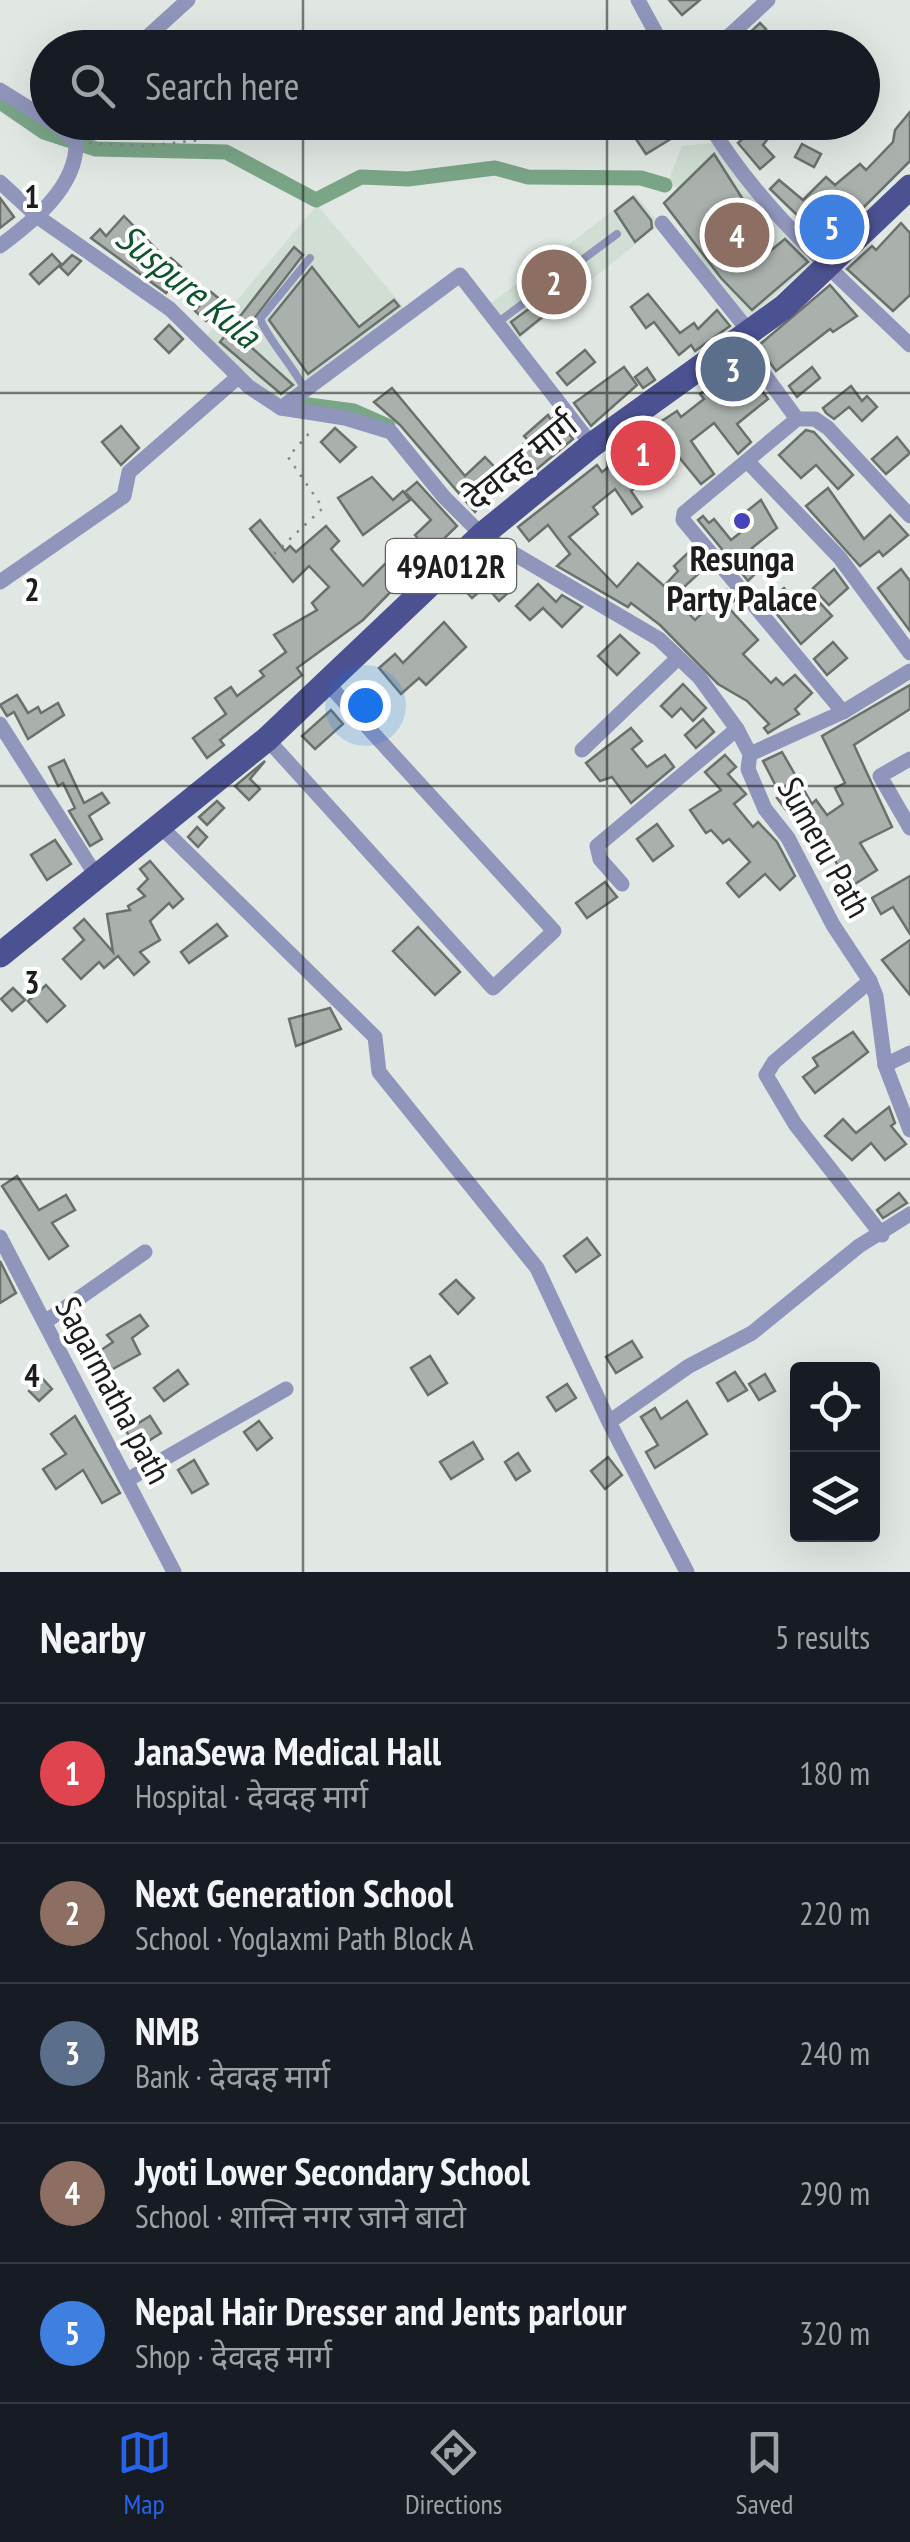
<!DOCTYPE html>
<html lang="en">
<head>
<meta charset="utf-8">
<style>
  :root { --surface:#171b24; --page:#242831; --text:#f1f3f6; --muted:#9ea1a6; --line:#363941; --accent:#2563eb }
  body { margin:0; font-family:"PT Sans Narrow","Noto Sans Devanagari",sans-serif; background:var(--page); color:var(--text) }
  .controls { position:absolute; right:30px; bottom:30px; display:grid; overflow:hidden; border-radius:10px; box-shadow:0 10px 40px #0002 }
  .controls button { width:90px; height:90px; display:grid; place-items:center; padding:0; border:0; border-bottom:2px solid var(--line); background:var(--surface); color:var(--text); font:50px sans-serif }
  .you { position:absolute; left:365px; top:705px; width:35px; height:35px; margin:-25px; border:8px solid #fff; border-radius:50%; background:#1a73e8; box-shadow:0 0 0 15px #1a73e833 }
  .badge { display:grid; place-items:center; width:65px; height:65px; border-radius:50%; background:var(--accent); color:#fff; font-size:32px; font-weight:700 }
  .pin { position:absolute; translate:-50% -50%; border:5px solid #fff; box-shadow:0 2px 10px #0006 }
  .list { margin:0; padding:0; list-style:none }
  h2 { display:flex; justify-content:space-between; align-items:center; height:130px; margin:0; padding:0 40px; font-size:42px }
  h2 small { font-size:32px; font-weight:400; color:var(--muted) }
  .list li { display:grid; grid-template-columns:65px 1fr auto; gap:30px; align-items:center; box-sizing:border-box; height:140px; padding:0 40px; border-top:2px solid var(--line) }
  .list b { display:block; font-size:38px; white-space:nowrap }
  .list p { margin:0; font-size:32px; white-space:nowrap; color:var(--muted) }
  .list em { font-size:32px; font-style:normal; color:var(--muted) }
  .icon { flex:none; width:55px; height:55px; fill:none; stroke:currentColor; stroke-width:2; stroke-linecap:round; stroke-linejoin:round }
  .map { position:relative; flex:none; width:910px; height:1572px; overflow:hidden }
  .search { position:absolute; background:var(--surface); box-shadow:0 10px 40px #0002; left:30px; right:30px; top:30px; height:110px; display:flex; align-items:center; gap:25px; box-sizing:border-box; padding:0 35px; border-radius:55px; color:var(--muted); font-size:38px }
  .sheet { height:830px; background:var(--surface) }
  nav { display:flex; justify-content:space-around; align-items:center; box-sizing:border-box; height:140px; border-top:2px solid var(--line); background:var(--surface); font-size:28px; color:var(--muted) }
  nav a { display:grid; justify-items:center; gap:5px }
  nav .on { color:var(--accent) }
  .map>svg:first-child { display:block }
  .built { fill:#d0ded4 }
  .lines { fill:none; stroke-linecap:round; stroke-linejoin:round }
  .canal { stroke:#7ba587; stroke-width:15 }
  .building { fill:#aab1ac; stroke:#6a716c; stroke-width:2.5 }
  .path { stroke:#838884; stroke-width:2.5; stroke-dasharray:2.5 8; stroke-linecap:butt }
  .service { stroke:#9095bb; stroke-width:8 }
  .minor { stroke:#9095bb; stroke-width:15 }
  .primary { stroke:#4c5192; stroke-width:25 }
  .grid { fill:none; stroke:#1b1e1c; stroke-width:2.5; stroke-opacity:0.55 }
  .poi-dot { fill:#4743b9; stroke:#fff; stroke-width:4 }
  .labels { text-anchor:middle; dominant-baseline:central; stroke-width:8; stroke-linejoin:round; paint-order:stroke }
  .shield { fill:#fff; stroke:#5f6260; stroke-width:2.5 }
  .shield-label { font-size:32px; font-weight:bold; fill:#1b1e1c }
  .street-label { font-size:35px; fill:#1b1e1c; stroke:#fff }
  .poi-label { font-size:35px; font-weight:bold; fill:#1b1e1c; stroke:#fff }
  .water-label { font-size:38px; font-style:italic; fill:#0e552e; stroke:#fff }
  .grid-label { font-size:32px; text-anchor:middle; font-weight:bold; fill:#1b1e1c; stroke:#fff; stroke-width:8; stroke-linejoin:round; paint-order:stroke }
</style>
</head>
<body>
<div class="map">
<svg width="910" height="1572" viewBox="0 0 910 1572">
  <rect width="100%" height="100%" fill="#e1e8e3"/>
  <g class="built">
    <path d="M 712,143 L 812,263 L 741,325 L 676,240 L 703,219 L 669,179 L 682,146 Z"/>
    <path d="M 635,194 L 660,224 L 519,339 L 490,304 Z"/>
    <path d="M 317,205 L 407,311 L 277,403 L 205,338 Z"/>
  </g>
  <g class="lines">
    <g class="canal">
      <path d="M 0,102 L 44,132 L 96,149 L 226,152 L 316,200 L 361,177 L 408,179 L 495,168 L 528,177 L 641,178 L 665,185"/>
      <path d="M 301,404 L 354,411 L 388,426"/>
    </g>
  </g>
  <g class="building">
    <path d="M 669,0 L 700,0 L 682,15 Z"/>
    <path d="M 760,23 L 766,29 L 751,44 L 745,37 Z"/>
    <path d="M 910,112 L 910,161 L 827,244 L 770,189 L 779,180 L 803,200 L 826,177 L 835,185 L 860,164 L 866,170 L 893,142 L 895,130 Z"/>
    <path d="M 662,122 L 697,123 L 646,154 L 636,139 Z"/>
    <path d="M 762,122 L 781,122 L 763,145 L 774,157 L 760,169 L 738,143 Z"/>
    <path d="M 802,144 L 821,154 L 814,167 L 795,157 Z"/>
    <path d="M 714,154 L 744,201 L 717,223 L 754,264 L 785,239 L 808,262 L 752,310 L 721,278 L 664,203 Z"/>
    <path d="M 633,197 L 651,220 L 652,228 L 635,242 L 615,211 Z"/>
    <path d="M 0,198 L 14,217 L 0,228 Z"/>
    <path d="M 124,216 L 167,260 L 171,258 L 181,267 L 178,271 L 183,275 L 166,293 L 91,238 L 100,229 L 106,236 Z"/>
    <path d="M 901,223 L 910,233 L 910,295 L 893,311 L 847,269 L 872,246 L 876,250 Z"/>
    <path d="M 294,247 L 303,255 L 240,337 L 293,385 L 281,394 L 220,342 Z"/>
    <path d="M 52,254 L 61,264 L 39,284 L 30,274 Z"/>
    <path d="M 72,255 L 81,261 L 68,275 L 60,267 Z"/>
    <path d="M 312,267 L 359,327 L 394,300 L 399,306 L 308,374 L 269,320 Z"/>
    <path d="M 830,285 L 857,316 L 833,332 L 830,329 L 776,371 L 758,346 Z"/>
    <path d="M 211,292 L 223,302 L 206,321 L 195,311 Z"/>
    <path d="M 552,292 L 561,302 L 520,335 L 511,322 Z"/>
    <path d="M 648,294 L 680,333 L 694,323 L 698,329 L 717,310 L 730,326 L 695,351 L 691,345 L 679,355 L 654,322 L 646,328 L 631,307 Z"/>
    <path d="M 169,325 L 183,339 L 169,353 L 155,339 Z"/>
    <path d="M 585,350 L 595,362 L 567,385 L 557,373 Z"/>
    <path d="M 741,362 L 768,399 L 737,424 L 751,442 L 738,454 L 714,423 L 691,441 L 714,474 L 701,484 L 678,456 L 631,491 L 642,507 L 632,514 L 615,489 L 593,507 L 598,514 L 569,537 L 617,587 L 638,563 L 664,586 L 678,571 L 674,566 L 692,549 L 707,566 L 673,597 L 695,620 L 727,590 L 735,600 L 727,606 L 758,640 L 743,654 L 771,683 L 776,678 L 783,685 L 795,675 L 812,693 L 795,709 L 799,714 L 768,733 L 764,728 L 769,724 L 747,701 L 718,684 L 660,625 L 631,603 L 628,607 L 557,566 L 570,554 L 548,525 L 529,541 L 518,527 L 597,465 L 602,472 L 623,456 L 618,451 L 627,444 L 677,411 L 681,417 L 704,399 L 700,394 Z"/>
    <path d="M 624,367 L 637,385 L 591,426 L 574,403 Z"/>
    <path d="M 812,367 L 820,378 L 797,397 L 789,386 Z"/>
    <path d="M 647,368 L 655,380 L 643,388 L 635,377 Z"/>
    <path d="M 851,386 L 862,401 L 867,396 L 877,407 L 862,421 L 849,407 L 834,419 L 826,413 L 823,408 Z"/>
    <path d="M 392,388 L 465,476 L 485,457 L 506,479 L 475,512 L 400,425 L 374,402 Z"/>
    <path d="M 548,415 L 551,420 L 555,416 L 573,439 L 531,474 L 512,454 L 528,440 L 524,436 Z"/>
    <path d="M 121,426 L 139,448 L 121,465 L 102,442 Z"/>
    <path d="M 335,428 L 356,447 L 340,462 L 321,442 Z"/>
    <path d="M 806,430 L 814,432 L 853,475 L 838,489 L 816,465 L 801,478 L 779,455 Z"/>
    <path d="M 897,437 L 910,453 L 886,474 L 872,459 Z"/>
    <path d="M 372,477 L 393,500 L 403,491 L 410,500 L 363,535 L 338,498 Z"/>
    <path d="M 417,482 L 457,526 L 423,559 L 428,564 L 420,572 L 415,567 L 363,620 L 297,668 L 302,675 L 220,740 L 224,745 L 207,758 L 193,738 L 226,714 L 215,698 L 231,687 L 237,696 L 264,676 L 260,671 L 286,652 L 274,635 L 317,610 L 312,603 L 329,587 L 309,566 L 293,582 L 250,529 L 260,520 L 285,551 L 290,546 L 296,552 L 326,526 L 339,541 L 331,549 L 363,586 L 396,553 L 402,558 L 420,541 L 415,535 L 431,520 L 405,492 Z"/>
    <path d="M 828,488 L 864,539 L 890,515 L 908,535 L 883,556 L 879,551 L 860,566 L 806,506 Z"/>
    <path d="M 761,500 L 777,528 L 752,548 L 766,563 L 748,581 L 698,520 L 703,516 L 709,523 L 714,519 L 731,540 L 750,525 L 742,515 Z"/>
    <path d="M 490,552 L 509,564 L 495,577 L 509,592 L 499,601 L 486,586 L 472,598 L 459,584 Z"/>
    <path d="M 834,569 L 848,588 L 829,605 L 813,588 Z"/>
    <path d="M 901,569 L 910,581 L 910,631 L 878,588 Z"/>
    <path d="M 538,584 L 556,602 L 562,595 L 582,607 L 562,627 L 543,608 L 530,620 L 516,606 Z"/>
    <path d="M 784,588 L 808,614 L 820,603 L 832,616 L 801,644 L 768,603 Z"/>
    <path d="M 444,622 L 466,647 L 426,685 L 419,678 L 401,694 L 379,668 L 395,654 L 403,663 Z"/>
    <path d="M 620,635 L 639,653 L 617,675 L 598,656 Z"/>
    <path d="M 833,642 L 847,658 L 827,675 L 814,659 Z"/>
    <path d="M 683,684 L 706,708 L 693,721 L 681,708 L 672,717 L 661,706 Z"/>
    <path d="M 910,685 L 910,709 L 854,745 L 892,827 L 860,843 L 877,870 L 850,887 L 824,841 L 814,847 L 777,798 L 781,796 L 763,761 L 782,752 L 812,804 L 816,800 L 827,815 L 843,804 L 835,788 L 845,783 L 822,736 Z"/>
    <path d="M 17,695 L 28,713 L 38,707 L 41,713 L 58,703 L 64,715 L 28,739 L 14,712 L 7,716 L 0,705 Z"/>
    <path d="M 331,710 L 343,724 L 315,749 L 302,736 Z"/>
    <path d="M 703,719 L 714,732 L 696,748 L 685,735 Z"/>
    <path d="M 631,728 L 642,741 L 632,749 L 647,767 L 665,755 L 674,767 L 631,803 L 612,777 L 600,781 L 586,763 Z"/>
    <path d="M 725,755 L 736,767 L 728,774 L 746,794 L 734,804 L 753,827 L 758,822 L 777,842 L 795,876 L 780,890 L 765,874 L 739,897 L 727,883 L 750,862 L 729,839 L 723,843 L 711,830 L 706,833 L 690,810 L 721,790 L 705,772 Z"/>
    <path d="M 64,760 L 84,803 L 102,793 L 109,803 L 89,816 L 102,839 L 90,846 L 69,811 L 75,808 L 63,783 L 58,786 L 49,767 Z"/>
    <path d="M 265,761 L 250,779 L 260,789 L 249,800 L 235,786 Z"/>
    <path d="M 217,801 L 224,808 L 207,825 L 199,817 Z"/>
    <path d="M 657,824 L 673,846 L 653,861 L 637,839 Z"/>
    <path d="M 197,827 L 207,837 L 198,847 L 188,837 Z"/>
    <path d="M 55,840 L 71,864 L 47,880 L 31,855 Z"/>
    <path d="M 150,861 L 183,899 L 173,908 L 169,903 L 150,921 L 160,940 L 140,952 L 149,962 L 134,975 L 118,956 L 104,968 L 99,962 L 81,979 L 63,959 L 84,940 L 74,928 L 84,919 L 113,952 L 107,914 L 130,910 L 128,906 L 145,896 L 138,889 L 148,879 L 140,869 Z"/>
    <path d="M 910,876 L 910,934 L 893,907 L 881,914 L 872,898 Z"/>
    <path d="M 605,882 L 617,897 L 587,918 L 576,903 Z"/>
    <path d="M 217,924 L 227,936 L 189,963 L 181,952 Z"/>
    <path d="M 418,927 L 460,972 L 435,995 L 393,951 Z"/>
    <path d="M 910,940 L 910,995 L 882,960 Z"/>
    <path d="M 46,985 L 65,1006 L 47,1022 L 28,1001 Z"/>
    <path d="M 13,988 L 25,1000 L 12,1011 L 1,999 Z"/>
    <path d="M 330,1008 L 341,1029 L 296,1046 L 289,1019 Z"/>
    <path d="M 853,1032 L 868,1052 L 815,1093 L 803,1077 L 818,1066 L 813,1058 Z"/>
    <path d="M 889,1107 L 895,1123 L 891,1126 L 906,1144 L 885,1160 L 871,1143 L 852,1160 L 825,1136 L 843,1119 L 856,1133 Z"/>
    <path d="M 17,1176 L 39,1210 L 66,1195 L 75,1210 L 52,1223 L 68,1246 L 49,1259 L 2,1186 Z"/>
    <path d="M 899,1193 L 907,1203 L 883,1218 L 877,1210 Z"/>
    <path d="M 587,1238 L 600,1255 L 576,1272 L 564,1256 Z"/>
    <path d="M 0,1261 L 16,1293 L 0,1303 Z"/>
    <path d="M 456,1280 L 474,1298 L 458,1314 L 440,1294 Z"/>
    <path d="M 140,1315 L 148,1326 L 132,1338 L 140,1354 L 100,1376 L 88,1359 L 113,1342 L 107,1335 Z"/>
    <path d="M 632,1341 L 642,1357 L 616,1373 L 606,1357 Z"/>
    <path d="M 430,1356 L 447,1383 L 428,1395 L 411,1368 Z"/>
    <path d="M 178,1370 L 188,1384 L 164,1401 L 154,1388 Z"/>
    <path d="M 735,1372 L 747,1390 L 728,1401 L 717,1383 Z"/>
    <path d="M 765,1374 L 775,1391 L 759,1400 L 749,1384 Z"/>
    <path d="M 42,1378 L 52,1389 L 39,1401 L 29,1391 Z"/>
    <path d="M 567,1384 L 576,1398 L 556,1411 L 547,1397 Z"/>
    <path d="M 687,1401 L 707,1434 L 655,1468 L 646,1452 L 658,1445 L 641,1417 L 655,1408 L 661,1419 Z"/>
    <path d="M 75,1416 L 120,1493 L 102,1503 L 83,1470 L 56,1489 L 43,1469 L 66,1454 L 51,1434 Z"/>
    <path d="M 150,1416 L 161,1433 L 137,1448 L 126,1431 Z"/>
    <path d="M 259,1421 L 272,1438 L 257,1450 L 244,1432 Z"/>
    <path d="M 473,1442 L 483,1459 L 451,1479 L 440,1462 Z"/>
    <path d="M 518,1453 L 530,1471 L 516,1480 L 505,1462 Z"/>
    <path d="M 608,1457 L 622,1475 L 605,1489 L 591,1471 Z"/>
    <path d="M 194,1460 L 208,1484 L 192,1493 L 178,1470 Z"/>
  </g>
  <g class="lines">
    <g class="path">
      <path d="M 89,143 L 141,146 L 202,140"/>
      <path d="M 274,554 L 323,508 L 288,457 L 312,430"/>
    </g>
    <g class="service">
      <path d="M 497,323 L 617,234"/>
      <path d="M 304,388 C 292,365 268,339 260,319 L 310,258"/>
    </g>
    <g class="minor">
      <path d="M 638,0 L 664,48"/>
      <path d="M 135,48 L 188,0"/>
      <path d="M 716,48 L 768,0"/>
      <path d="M 0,90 L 48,120"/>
      <path d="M 708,122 C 758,208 840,277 910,345"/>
      <path d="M 0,182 L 38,217 L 170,309 L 249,387 L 281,408 L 345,418 L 391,432 L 444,497 L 482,535 L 659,639 L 699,677 L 737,729 L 750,754 L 748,769 L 765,809 L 788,838 L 833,925 L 870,981 L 876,996 L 885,1065 L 910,1130"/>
      <path d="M 662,223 L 751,334"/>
      <path d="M 0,246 C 32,222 78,187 76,141 L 53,122"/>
      <path d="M 740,341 L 797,419 L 684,513 L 683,520 L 843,712"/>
      <path d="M 281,408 L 460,275 L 592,445"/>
      <path d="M 797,419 L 815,419 L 828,428 L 910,516"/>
      <path d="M 748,462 L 840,558 L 910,653"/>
      <path d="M 0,582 L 124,496 L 129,472 L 237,378"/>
      <path d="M 0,724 L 97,877"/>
      <path d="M 267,739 L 493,988 L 554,931 L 328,684"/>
      <path d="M 582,750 L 677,659"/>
      <path d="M 750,754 L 843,712 L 910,671"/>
      <path d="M 910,759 L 880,776 L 910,828"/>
      <path d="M 158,824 L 375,1037 L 379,1072 L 537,1268 L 609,1422 L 687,1572"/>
      <path d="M 622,884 L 600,859 L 597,846 L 737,729"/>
      <path d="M 870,981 L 774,1062 L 766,1075 L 795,1124 L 882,1235"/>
      <path d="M 885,1065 L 910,1053"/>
      <path d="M 0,1237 L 174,1572"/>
      <path d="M 45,1322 L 145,1252"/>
      <path d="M 609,1422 L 689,1366 L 752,1333 L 859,1246 L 910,1214"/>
      <path d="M 129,1479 L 286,1389"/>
    </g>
    <path class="primary" d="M 0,955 L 267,739 L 482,535 L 592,445 L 784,307 L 910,187"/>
  </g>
  <path class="grid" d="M 303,0 L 303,48M 607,0 L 607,48M 303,122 L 303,1572M 607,122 L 607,1572M 0,393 L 910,393M 0,786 L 910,786M 0,1179 L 910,1179"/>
  <circle class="poi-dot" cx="742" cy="521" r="10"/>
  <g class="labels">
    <rect class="shield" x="386" y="539" width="130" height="54" rx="8"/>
    <g class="shield-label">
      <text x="451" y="566">49A012R</text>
    </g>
    <g class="street-label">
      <text transform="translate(520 461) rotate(-39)">देवदह मार्ग</text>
      <text transform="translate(825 847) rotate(61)">Sumeru Path</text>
      <text transform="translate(114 1390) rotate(62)">Sagarmatha path</text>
    </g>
    <g class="poi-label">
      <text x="742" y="558">Resunga<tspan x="742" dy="40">Party Palace</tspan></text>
    </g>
    <g class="water-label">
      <text transform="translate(189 285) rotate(39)">Suspure Kula</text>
    </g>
  </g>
  <g class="grid-label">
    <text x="32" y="208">1</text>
    <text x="32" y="601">2</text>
    <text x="32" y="994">3</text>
    <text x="32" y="1387">4</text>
  </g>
</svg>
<div class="controls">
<button><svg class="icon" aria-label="locate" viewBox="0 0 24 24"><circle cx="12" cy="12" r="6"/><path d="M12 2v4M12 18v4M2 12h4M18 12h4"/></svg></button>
<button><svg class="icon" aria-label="layers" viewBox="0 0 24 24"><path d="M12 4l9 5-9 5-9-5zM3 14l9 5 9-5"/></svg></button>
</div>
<div class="you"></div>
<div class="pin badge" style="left:643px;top:453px;background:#e0444e">1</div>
<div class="pin badge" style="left:554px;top:282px;background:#8d6e63">2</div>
<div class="pin badge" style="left:733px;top:369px;background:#5c6f8a">3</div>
<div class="pin badge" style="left:737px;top:235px;background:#8d6e63">4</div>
<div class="pin badge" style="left:832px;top:227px;background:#3f7fe0">5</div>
<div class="search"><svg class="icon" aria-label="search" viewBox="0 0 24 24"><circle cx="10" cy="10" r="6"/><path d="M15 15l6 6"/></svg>Search here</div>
</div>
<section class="sheet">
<h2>Nearby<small>5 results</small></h2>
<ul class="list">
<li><span class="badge" style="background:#e0444e">1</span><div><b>JanaSewa Medical Hall</b><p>Hospital · देवदह मार्ग</p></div><em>180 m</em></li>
<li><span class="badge" style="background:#8d6e63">2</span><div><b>Next Generation School</b><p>School · Yoglaxmi Path Block A</p></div><em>220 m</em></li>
<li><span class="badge" style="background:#5c6f8a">3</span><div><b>NMB</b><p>Bank · देवदह मार्ग</p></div><em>240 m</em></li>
<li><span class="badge" style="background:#8d6e63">4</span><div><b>Jyoti Lower Secondary School</b><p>School · शान्ति नगर जाने बाटो</p></div><em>290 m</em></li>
<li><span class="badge" style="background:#3f7fe0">5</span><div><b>Nepal Hair Dresser and Jents parlour</b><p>Shop · देवदह मार्ग</p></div><em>320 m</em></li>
</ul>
</section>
<nav>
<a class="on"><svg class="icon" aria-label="map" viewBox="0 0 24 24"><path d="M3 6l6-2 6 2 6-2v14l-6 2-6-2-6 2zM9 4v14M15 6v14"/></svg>Map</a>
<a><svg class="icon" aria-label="directions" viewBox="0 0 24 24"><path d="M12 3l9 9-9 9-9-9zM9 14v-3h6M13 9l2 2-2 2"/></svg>Directions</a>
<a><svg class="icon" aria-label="saved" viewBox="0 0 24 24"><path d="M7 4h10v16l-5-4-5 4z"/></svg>Saved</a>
</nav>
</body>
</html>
